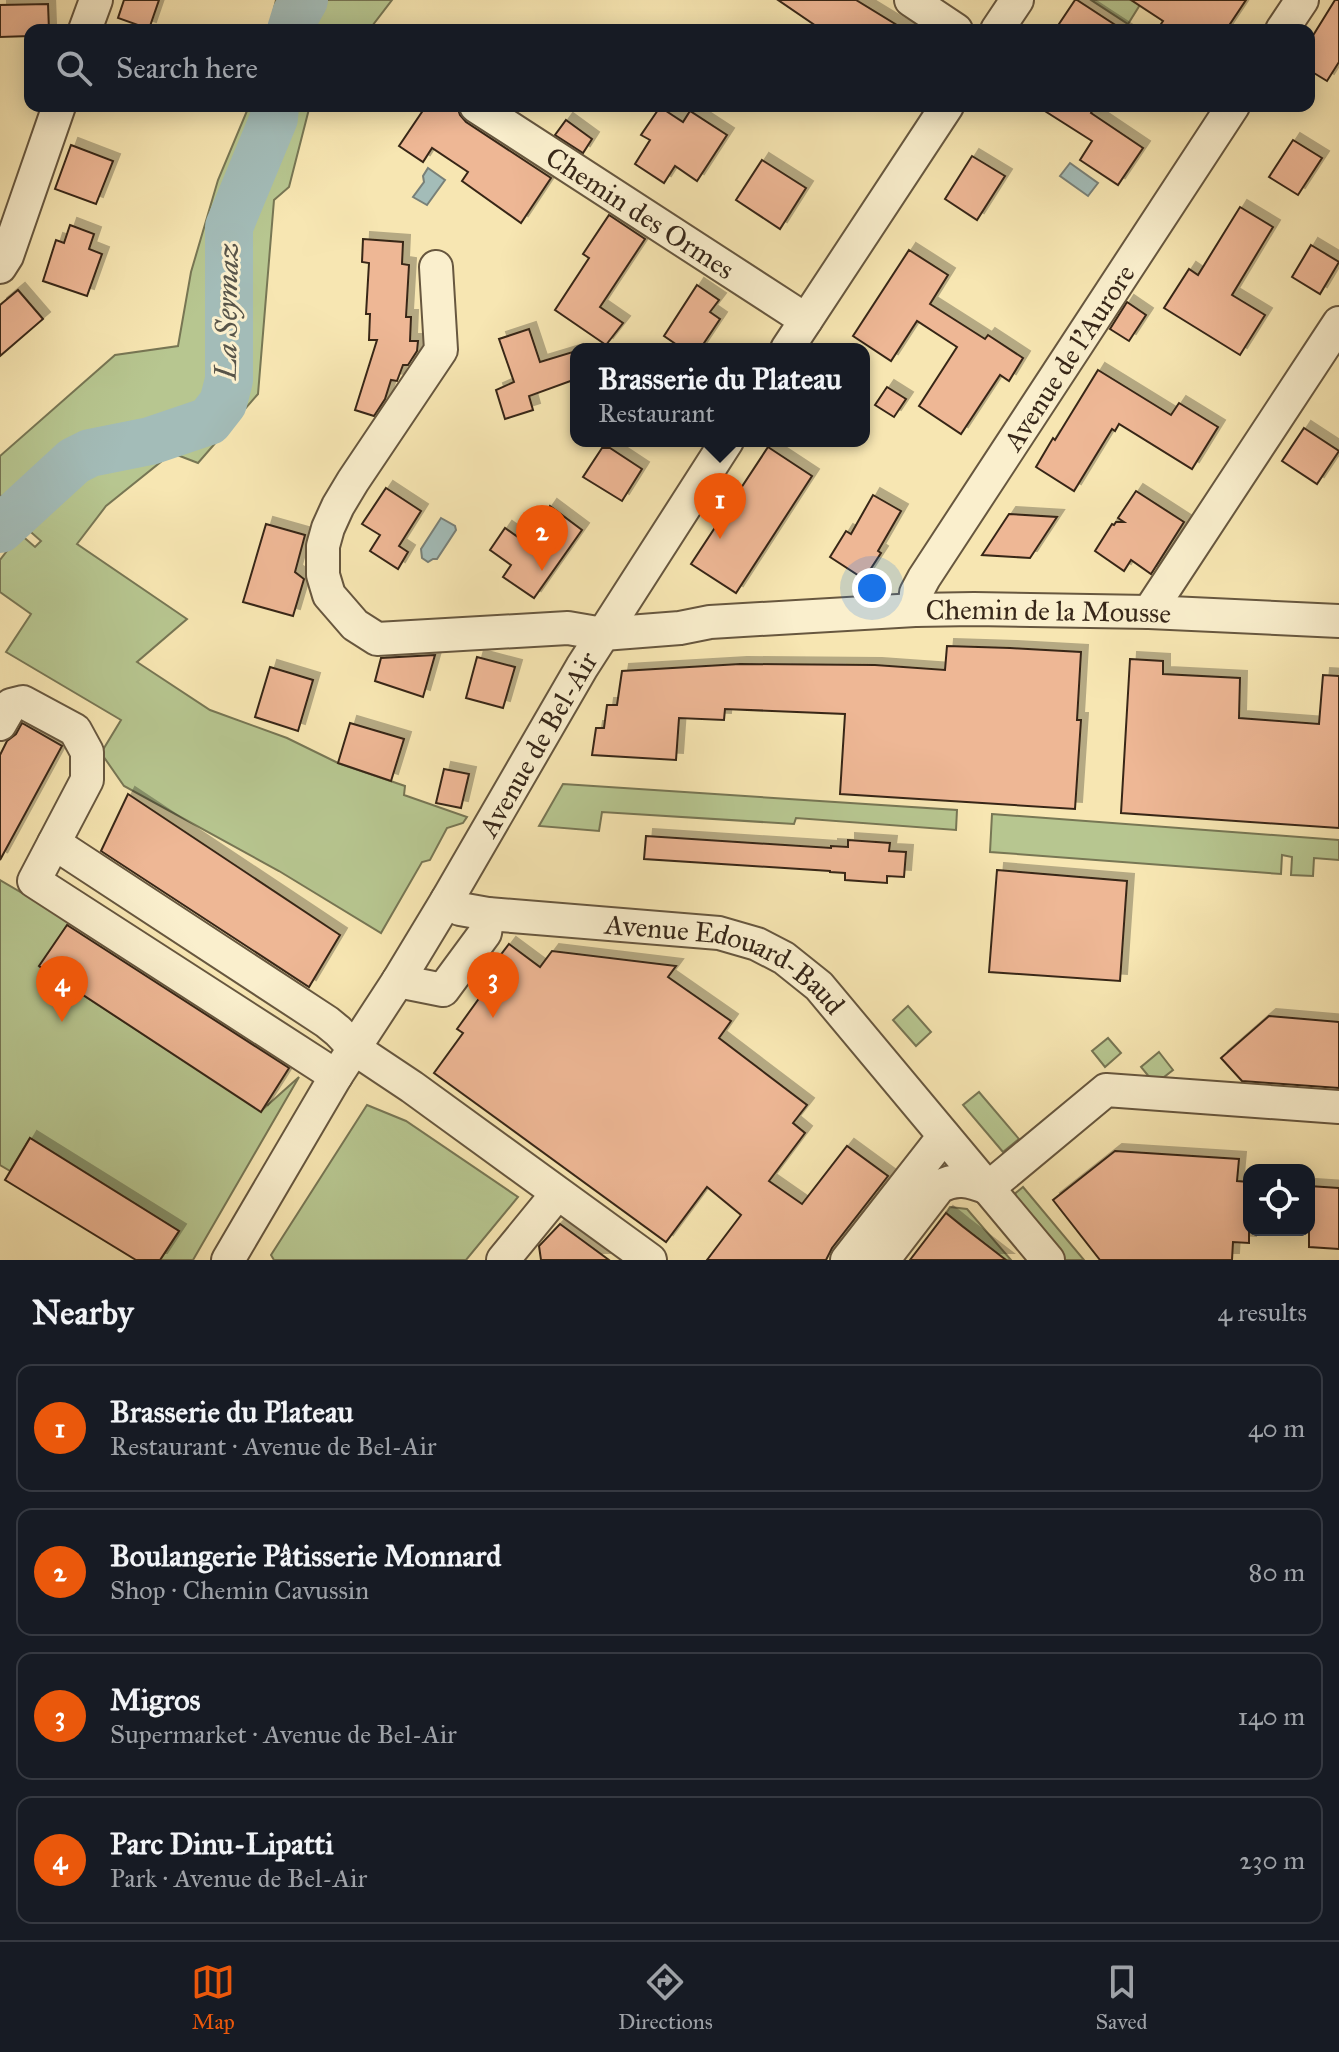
<!DOCTYPE html>
<html lang="en">
<head>
<meta charset="utf-8">
<style>
  :root { --surface:#171b24; --page:#20242c; --text:#f1f3f6; --muted:#9ea1a6; --line:#363941; --accent:#ea580c }
  body { margin:0; font-family:"IM FELL Great Primer",serif; background:var(--page); color:var(--text) }
  .controls { position:absolute; right:24px; bottom:24px; display:grid; overflow:hidden; border-radius:16px; box-shadow:0 4px 20px #0003 }
  .controls button { width:72px; height:72px; display:grid; place-items:center; padding:0; border:0; border-bottom:2px solid var(--line); background:var(--surface); color:var(--text); font:40px sans-serif }
  .you { position:absolute; left:872px; top:588px; width:28px; height:28px; margin:-20px; border:6px solid #fff; border-radius:50%; background:#1a73e8; box-shadow:0 0 0 12px #1a73e833 }
  .badge { display:grid; place-items:center; width:52px; height:52px; border-radius:50%; background:var(--accent); color:#fff; font-size:26px; font-weight:700 }
  .pin { position:absolute; translate:-50% -66px; filter:drop-shadow(0 2px 4px #0008) }
  .pin::after { content:''; position:absolute; top:42px; width:28px; height:24px; background:inherit; clip-path:polygon(0 0,100% 0,50% 100%) }
  .popup { position:absolute; left:570px; top:343px; width:300px; height:104px; box-sizing:border-box; display:grid; place-content:center; border-radius:16px; background:var(--surface); filter:drop-shadow(0 2px 6px #0005); font-size:26px; white-space:nowrap; color:var(--muted) }
  .popup b { font-size:30px; color:var(--text) }
  .popup::after { content:''; position:absolute; left:50%; top:100%; margin-left:-16px; border:16px solid transparent; border-top-color:var(--surface) }
  .list { margin:0; padding:0; list-style:none }
  h2 { display:flex; justify-content:space-between; align-items:center; height:104px; margin:0; padding:0 32px; font-size:34px }
  h2 small { font-size:26px; font-weight:400; color:var(--muted) }
  .list li { display:grid; grid-template-columns:52px 1fr auto; gap:24px; align-items:center; box-sizing:border-box; height:128px; margin:0 16px 16px; padding:0 16px; border:2px solid var(--line); border-radius:16px }
  .list b { display:block; font-size:30px; white-space:nowrap }
  .list p { margin:0; font-size:26px; white-space:nowrap; color:var(--muted) }
  .list em { font-size:26px; font-style:normal; color:var(--muted) }
  .icon { flex:none; width:44px; height:44px; fill:none; stroke:currentColor; stroke-width:2; stroke-linecap:round; stroke-linejoin:round }
  .map { position:relative; flex:none; width:1339px; height:1260px; overflow:hidden }
  .search { position:absolute; background:var(--surface); box-shadow:0 4px 20px #0003; left:24px; right:24px; top:24px; height:88px; display:flex; align-items:center; gap:20px; box-sizing:border-box; padding:0 28px; border-radius:16px; color:var(--muted); font-size:30px }
  .sheet { height:680px; background:var(--surface) }
  nav { display:flex; justify-content:space-around; align-items:center; box-sizing:border-box; height:112px; border-top:2px solid var(--line); background:var(--surface); font-size:22px; color:var(--muted) }
  nav a { display:grid; justify-items:center; gap:4px }
  nav .on { color:var(--accent) }
  .map>svg:first-child { display:block }
  .green { fill:#b7c690; stroke:#777654; stroke-width:2 }
  .water { fill:#a3bcb8; stroke:#788078; stroke-width:2 }
  .lines { fill:none; stroke-linecap:round; stroke-linejoin:round }
  .river { stroke:#a3bcb8; stroke-width:48 }
  .building { fill:#eeb795; stroke:#372719; stroke-width:2; filter:url(#shadow) }
  .minor-casing { stroke:#67573f; stroke-width:36 }
  .minor { stroke:#faefcd; stroke-width:32 }
  .labels { text-anchor:middle; dominant-baseline:central; stroke-width:6; stroke-linejoin:round; paint-order:stroke }
  .street-label { font-size:28px; fill:#372719; stroke:#faefcd }
  .water-label { font-size:30px; font-style:italic; fill:#575449; stroke:#faefcd }
</style>
</head>
<body>
<div class="map">
<svg width="1339" height="1260" viewBox="0 0 1339 1260">
  <defs>
    <filter id="shadow"><feDropShadow dx="7" dy="-7" stdDeviation="0" flood-color="#0004"/></filter>
  </defs>
  <rect width="100%" height="100%" fill="#f7e6b2"/>
  <filter id="stains"><feTurbulence type="fractalNoise" baseFrequency=".0025" numOctaves="4"/><feColorMatrix values="0 0 0 0 .2 0 0 0 0 .09 0 0 0 0 .02 0 0 0 .5 -.17"/></filter>
  <radialGradient id="worn" r=".72"><stop offset=".6" stop-color="#630" stop-opacity="0"/><stop offset="1" stop-color="#630" stop-opacity=".3"/></radialGradient>
  <g class="green">
    <path d="M 276,0 L 392,0 L 369,30 L 269,30 Z"/>
    <path d="M 1091,0 L 1143,0 L 1128,24 Z"/>
    <path d="M 249,106 L 311,106 L 309,109 L 289,187 L 274,200 L 258,394 L 198,463 L 172,453 L 106,506 L 77,544 L 187,619 L 137,662 L 210,710 L 287,738 L 338,763 L 405,786 L 404,795 L 467,817 L 463,823 L 447,828 L 430,860 L 422,862 L 381,933 L 279,871 L 124,786 L 101,753 L 121,720 L 6,652 L 31,614 L 0,592 L 0,560 L 20,534 L 35,547 L 41,541 L 7,511 L 16,502 L 16,495 L 1,496 L 2,501 L 0,501 L 0,456 L 115,355 L 178,346 L 191,272 L 218,180 Z"/>
    <path d="M 563,784 L 957,810 L 956,830 L 796,818 L 794,824 L 602,812 L 599,831 L 539,826 Z"/>
    <path d="M 992,814 L 1339,840 L 1339,860 L 1314,858 L 1313,876 L 1291,875 L 1292,857 L 1282,855 L 1281,874 L 990,852 Z"/>
    <path d="M 0,880 L 70,921 L 40,967 L 261,1111 L 299,1077 L 193,1260 L 160,1260 L 179,1231 L 30,1138 L 10,1171 L 0,1165 Z"/>
    <path d="M 908,1006 L 931,1032 L 916,1046 L 893,1020 Z"/>
    <path d="M 1108,1038 L 1121,1053 L 1105,1067 L 1092,1051 Z"/>
    <path d="M 1159,1052 L 1173,1070 L 1155,1084 L 1141,1067 Z"/>
    <path d="M 979,1092 L 1019,1139 L 1003,1152 L 963,1105 Z"/>
    <path d="M 367,1105 L 406,1121 L 518,1197 L 466,1260 L 274,1260 L 271,1255 Z"/>
    <path d="M 1023,1187 L 1084,1260 L 1065,1260 L 1012,1196 Z"/>
    <path d="M 950,1207 L 967,1209 L 1011,1260 L 998,1260 L 1000,1256 L 946,1213 Z"/>
  </g>
  <g class="water">
    <path d="M 1070,163 L 1098,183 L 1088,196 L 1060,176 Z"/>
    <path d="M 428,168 L 445,180 L 427,205 L 413,197 L 424,182 L 423,176 Z"/>
    <path d="M 441,518 L 455,526 L 456,530 L 437,559 L 433,559 L 428,562 L 422,558 L 421,549 Z"/>
  </g>
  <g class="lines">
    <g class="river">
      <path d="M 291,30 L 296,14 L 304,0"/>
      <path d="M 0,529 L 74,461 L 90,453 L 150,441 L 209,421 L 223,403 L 229,380 L 229,227 L 274,118 L 275,106"/>
    </g>
  </g>
  <g class="building">
    <path d="M 124,0 L 159,0 L 149,29 L 118,18 Z"/>
    <path d="M 778,0 L 856,0 L 905,30 L 822,30 Z"/>
    <path d="M 1075,0 L 1077,0 L 1123,30 L 1055,30 Z"/>
    <path d="M 1131,0 L 1246,0 L 1226,30 L 1157,30 L 1163,21 Z"/>
    <path d="M 1335,0 L 1339,0 L 1339,62 L 1327,81 L 1309,70 L 1309,42 Z"/>
    <path d="M 48,4 L 49,30 L 30,30 L 30,36 L 0,37 L 0,5 Z"/>
    <path d="M 426,106 L 457,106 L 460,115 L 466,122 L 551,178 L 521,223 L 462,181 L 468,172 L 432,148 L 423,162 L 399,146 Z"/>
    <path d="M 1037,106 L 1095,106 L 1091,113 L 1143,148 L 1118,185 L 1080,160 L 1092,141 Z"/>
    <path d="M 660,107 L 683,122 L 690,111 L 727,135 L 697,181 L 675,166 L 664,183 L 635,164 L 650,140 L 641,135 Z"/>
    <path d="M 566,120 L 592,139 L 583,153 L 555,135 Z"/>
    <path d="M 1293,140 L 1322,158 L 1298,195 L 1269,177 Z"/>
    <path d="M 71,145 L 113,161 L 96,204 L 55,189 Z"/>
    <path d="M 972,156 L 1005,176 L 977,220 L 945,199 Z"/>
    <path d="M 762,160 L 806,188 L 780,229 L 736,200 Z"/>
    <path d="M 1240,207 L 1273,227 L 1232,295 L 1265,315 L 1240,355 L 1164,308 L 1189,269 L 1198,275 Z"/>
    <path d="M 609,215 L 645,239 L 600,307 L 623,323 L 606,345 L 555,310 L 589,258 L 583,254 Z"/>
    <path d="M 70,225 L 94,234 L 89,249 L 102,254 L 87,296 L 43,281 L 56,240 L 64,243 Z"/>
    <path d="M 363,239 L 403,242 L 402,264 L 409,265 L 406,317 L 411,317 L 410,341 L 418,341 L 417,351 L 408,365 L 403,365 L 397,381 L 391,380 L 385,399 L 374,416 L 355,410 L 377,340 L 369,340 L 370,314 L 366,314 L 369,263 L 362,262 Z"/>
    <path d="M 1311,245 L 1339,262 L 1320,294 L 1292,277 Z"/>
    <path d="M 909,250 L 948,275 L 930,304 L 985,339 L 988,335 L 1023,358 L 1009,381 L 1000,375 L 961,434 L 919,406 L 957,347 L 917,321 L 891,361 L 853,336 Z"/>
    <path d="M 697,285 L 719,300 L 710,312 L 720,319 L 700,349 L 683,349 L 664,336 Z"/>
    <path d="M 18,290 L 43,319 L 0,356 L 0,305 Z"/>
    <path d="M 1127,302 L 1146,315 L 1129,341 L 1110,329 Z"/>
    <path d="M 529,329 L 540,362 L 576,351 L 576,379 L 529,396 L 533,410 L 505,419 L 496,390 L 514,382 L 499,339 Z"/>
    <path d="M 1098,370 L 1171,415 L 1179,403 L 1218,427 L 1192,469 L 1119,424 L 1115,431 L 1112,429 L 1074,491 L 1036,467 L 1053,438 L 1055,440 Z"/>
    <path d="M 887,387 L 906,399 L 894,417 L 875,405 Z"/>
    <path d="M 1304,428 L 1339,451 L 1317,484 L 1282,461 Z"/>
    <path d="M 768,447 L 812,476 L 736,593 L 691,564 Z"/>
    <path d="M 602,448 L 610,448 L 642,469 L 622,501 L 583,477 Z"/>
    <path d="M 386,488 L 421,511 L 399,546 L 408,552 L 398,569 L 370,551 L 380,535 L 362,524 Z"/>
    <path d="M 1136,491 L 1184,522 L 1151,574 L 1131,560 L 1124,571 L 1095,551 L 1112,524 L 1114,525 L 1116,522 L 1124,522 L 1118,518 Z"/>
    <path d="M 873,495 L 901,511 L 878,551 L 881,553 L 864,579 L 830,557 L 846,531 L 851,534 Z"/>
    <path d="M 550,506 L 582,530 L 534,598 L 503,577 L 511,565 L 490,550 L 505,528 L 525,542 Z"/>
    <path d="M 1009,514 L 1057,517 L 1030,558 L 982,555 Z"/>
    <path d="M 266,524 L 305,535 L 295,572 L 304,579 L 293,616 L 243,602 Z"/>
    <path d="M 947,646 L 1010,648 L 1081,652 L 1077,720 L 1081,720 L 1075,809 L 840,794 L 845,714 L 725,709 L 724,720 L 679,718 L 676,760 L 592,755 L 596,728 L 604,728 L 607,705 L 617,705 L 622,671 L 740,664 L 875,665 L 945,670 Z"/>
    <path d="M 435,655 L 423,697 L 375,681 L 381,658 Z"/>
    <path d="M 477,657 L 515,667 L 503,708 L 466,698 Z"/>
    <path d="M 1130,659 L 1163,661 L 1163,674 L 1240,678 L 1239,718 L 1319,724 L 1323,675 L 1339,676 L 1339,828 L 1121,813 Z"/>
    <path d="M 270,667 L 313,680 L 298,731 L 255,717 Z"/>
    <path d="M 22,723 L 62,746 L 0,860 L 0,755 L 7,741 L 16,734 Z"/>
    <path d="M 350,723 L 404,739 L 391,781 L 338,763 Z"/>
    <path d="M 444,769 L 469,774 L 461,808 L 436,803 Z"/>
    <path d="M 128,794 L 340,935 L 309,987 L 101,851 Z"/>
    <path d="M 646,836 L 831,848 L 831,846 L 848,847 L 848,840 L 890,843 L 889,851 L 906,852 L 904,877 L 887,876 L 887,883 L 845,880 L 845,873 L 830,872 L 830,871 L 644,859 Z"/>
    <path d="M 997,870 L 1127,881 L 1120,981 L 989,972 Z"/>
    <path d="M 67,925 L 289,1068 L 261,1112 L 39,966 Z"/>
    <path d="M 509,944 L 540,967 L 552,951 L 676,966 L 668,977 L 731,1021 L 719,1038 L 807,1105 L 793,1123 L 805,1133 L 769,1181 L 802,1204 L 847,1146 L 888,1176 L 832,1248 L 826,1260 L 707,1260 L 741,1215 L 707,1187 L 666,1242 L 434,1073 L 463,1033 L 457,1029 L 485,990 L 481,987 L 496,967 L 493,965 Z"/>
    <path d="M 1269,1016 L 1339,1022 L 1339,1088 L 1242,1081 L 1221,1058 Z"/>
    <path d="M 30,1138 L 179,1231 L 160,1260 L 136,1260 L 5,1180 Z"/>
    <path d="M 1115,1151 L 1239,1159 L 1237,1181 L 1249,1182 L 1249,1243 L 1233,1242 L 1232,1260 L 1100,1260 L 1053,1200 Z"/>
    <path d="M 1309,1186 L 1339,1188 L 1339,1249 L 1309,1247 Z"/>
    <path d="M 946,1213 L 962,1226 L 1006,1260 L 910,1260 Z"/>
    <path d="M 560,1224 L 609,1260 L 541,1260 L 539,1246 Z"/>
  </g>
  <g class="lines">
    <defs>
      <g id="minor">
        <path d="M 911,0 L 956,30"/>
        <path d="M 85,30 L 96,0"/>
        <path d="M 997,30 L 1017,0"/>
        <path d="M 1282,30 L 1302,0"/>
        <path id="s1" d="M 476,106 L 806,320"/>
        <path d="M 0,267 L 7,256 L 59,106"/>
        <path id="s2" d="M 436,267 L 441,350 L 353,481 L 338,506 L 328,528 L 323,546 L 323,575 L 329,595 L 355,625 L 377,639 L 568,628 L 603,634 L 680,628 L 710,622 L 915,610 L 974,609 L 1149,612 L 1339,621"/>
        <path d="M 787,349 L 947,106"/>
        <path id="s3" d="M 915,610 L 916,593 L 924,578 L 1233,106"/>
        <path d="M 1149,612 L 1339,323"/>
        <path d="M 0,724 L 11,705 L 23,702 L 75,730 L 87,752 L 87,780 L 34,881 L 336,1076"/>
        <path d="M 54,843 L 327,1022 L 338,1031 L 355,1049 L 412,1087 L 650,1260"/>
        <path id="s4" d="M 447,900 L 460,909 L 488,914 L 719,933 L 757,944 L 784,958 L 819,986 L 1048,1260"/>
        <path d="M 398,981 L 443,990 L 485,933 L 488,914"/>
        <path id="s5" d="M 228,1260 L 336,1076 L 398,981 L 447,900 L 582,667 L 727,441"/>
        <path d="M 503,1260 L 557,1194"/>
        <path d="M 847,1260 L 944,1136"/>
        <path d="M 883,1260 L 939,1187 C 956,1177 970,1181 988,1188 L 1106,1090 L 1339,1107"/>
      </g>
    </defs>
    <use href="#minor" class="minor-casing"/>
    <use href="#minor" class="minor"/>
  </g>
  <g class="labels">
    <g class="street-label">
      <text stroke="none"><textPath href="#s1" startOffset="196">Chemin des Ormes</textPath></text>
      <text stroke="none"><textPath href="#s3" startOffset="298">Avenue de l'Aurore</textPath></text>
      <text stroke="none"><textPath href="#s2" startOffset="1102">Chemin de la Mousse</textPath></text>
      <text stroke="none"><textPath href="#s5" startOffset="602">Avenue de Bel-Air</textPath></text>
      <text stroke="none"><textPath href="#s4" startOffset="292">Avenue Edouard-Baud</textPath></text>
    </g>
    <g class="water-label">
      <text transform="translate(227 311) rotate(-89)">La Seymaz</text>
    </g>
  </g>
  <rect width="100%" height="100%" filter="url(#stains)"/>
  <rect width="100%" height="100%" fill="url(#worn)"/>
</svg>
<div class="controls">
<button><svg class="icon" aria-label="locate" viewBox="0 0 24 24"><circle cx="12" cy="12" r="6"/><path d="M12 2v4M12 18v4M2 12h4M18 12h4"/></svg></button>
</div>
<div class="you"></div>
<div class="pin badge" style="left:720px;top:539px">1</div>
<div class="popup"><b>Brasserie du Plateau</b>Restaurant</div>
<div class="pin badge" style="left:542px;top:571px">2</div>
<div class="pin badge" style="left:493px;top:1018px">3</div>
<div class="pin badge" style="left:62px;top:1022px">4</div>
<div class="search"><svg class="icon" aria-label="search" viewBox="0 0 24 24"><circle cx="10" cy="10" r="6"/><path d="M15 15l6 6"/></svg>Search here</div>
</div>
<section class="sheet">
<h2>Nearby<small>4 results</small></h2>
<ul class="list">
<li><span class="badge">1</span><div><b>Brasserie du Plateau</b><p>Restaurant · Avenue de Bel-Air</p></div><em>40 m</em></li>
<li><span class="badge">2</span><div><b>Boulangerie Pâtisserie Monnard</b><p>Shop · Chemin Cavussin</p></div><em>80 m</em></li>
<li><span class="badge">3</span><div><b>Migros</b><p>Supermarket · Avenue de Bel-Air</p></div><em>140 m</em></li>
<li><span class="badge">4</span><div><b>Parc Dinu-Lipatti</b><p>Park · Avenue de Bel-Air</p></div><em>230 m</em></li>
</ul>
</section>
<nav>
<a class="on"><svg class="icon" aria-label="map" viewBox="0 0 24 24"><path d="M3 6l6-2 6 2 6-2v14l-6 2-6-2-6 2zM9 4v14M15 6v14"/></svg>Map</a>
<a><svg class="icon" aria-label="directions" viewBox="0 0 24 24"><path d="M12 3l9 9-9 9-9-9zM9 14v-3h6M13 9l2 2-2 2"/></svg>Directions</a>
<a><svg class="icon" aria-label="saved" viewBox="0 0 24 24"><path d="M7 4h10v16l-5-4-5 4z"/></svg>Saved</a>
</nav>
</body>
</html>
